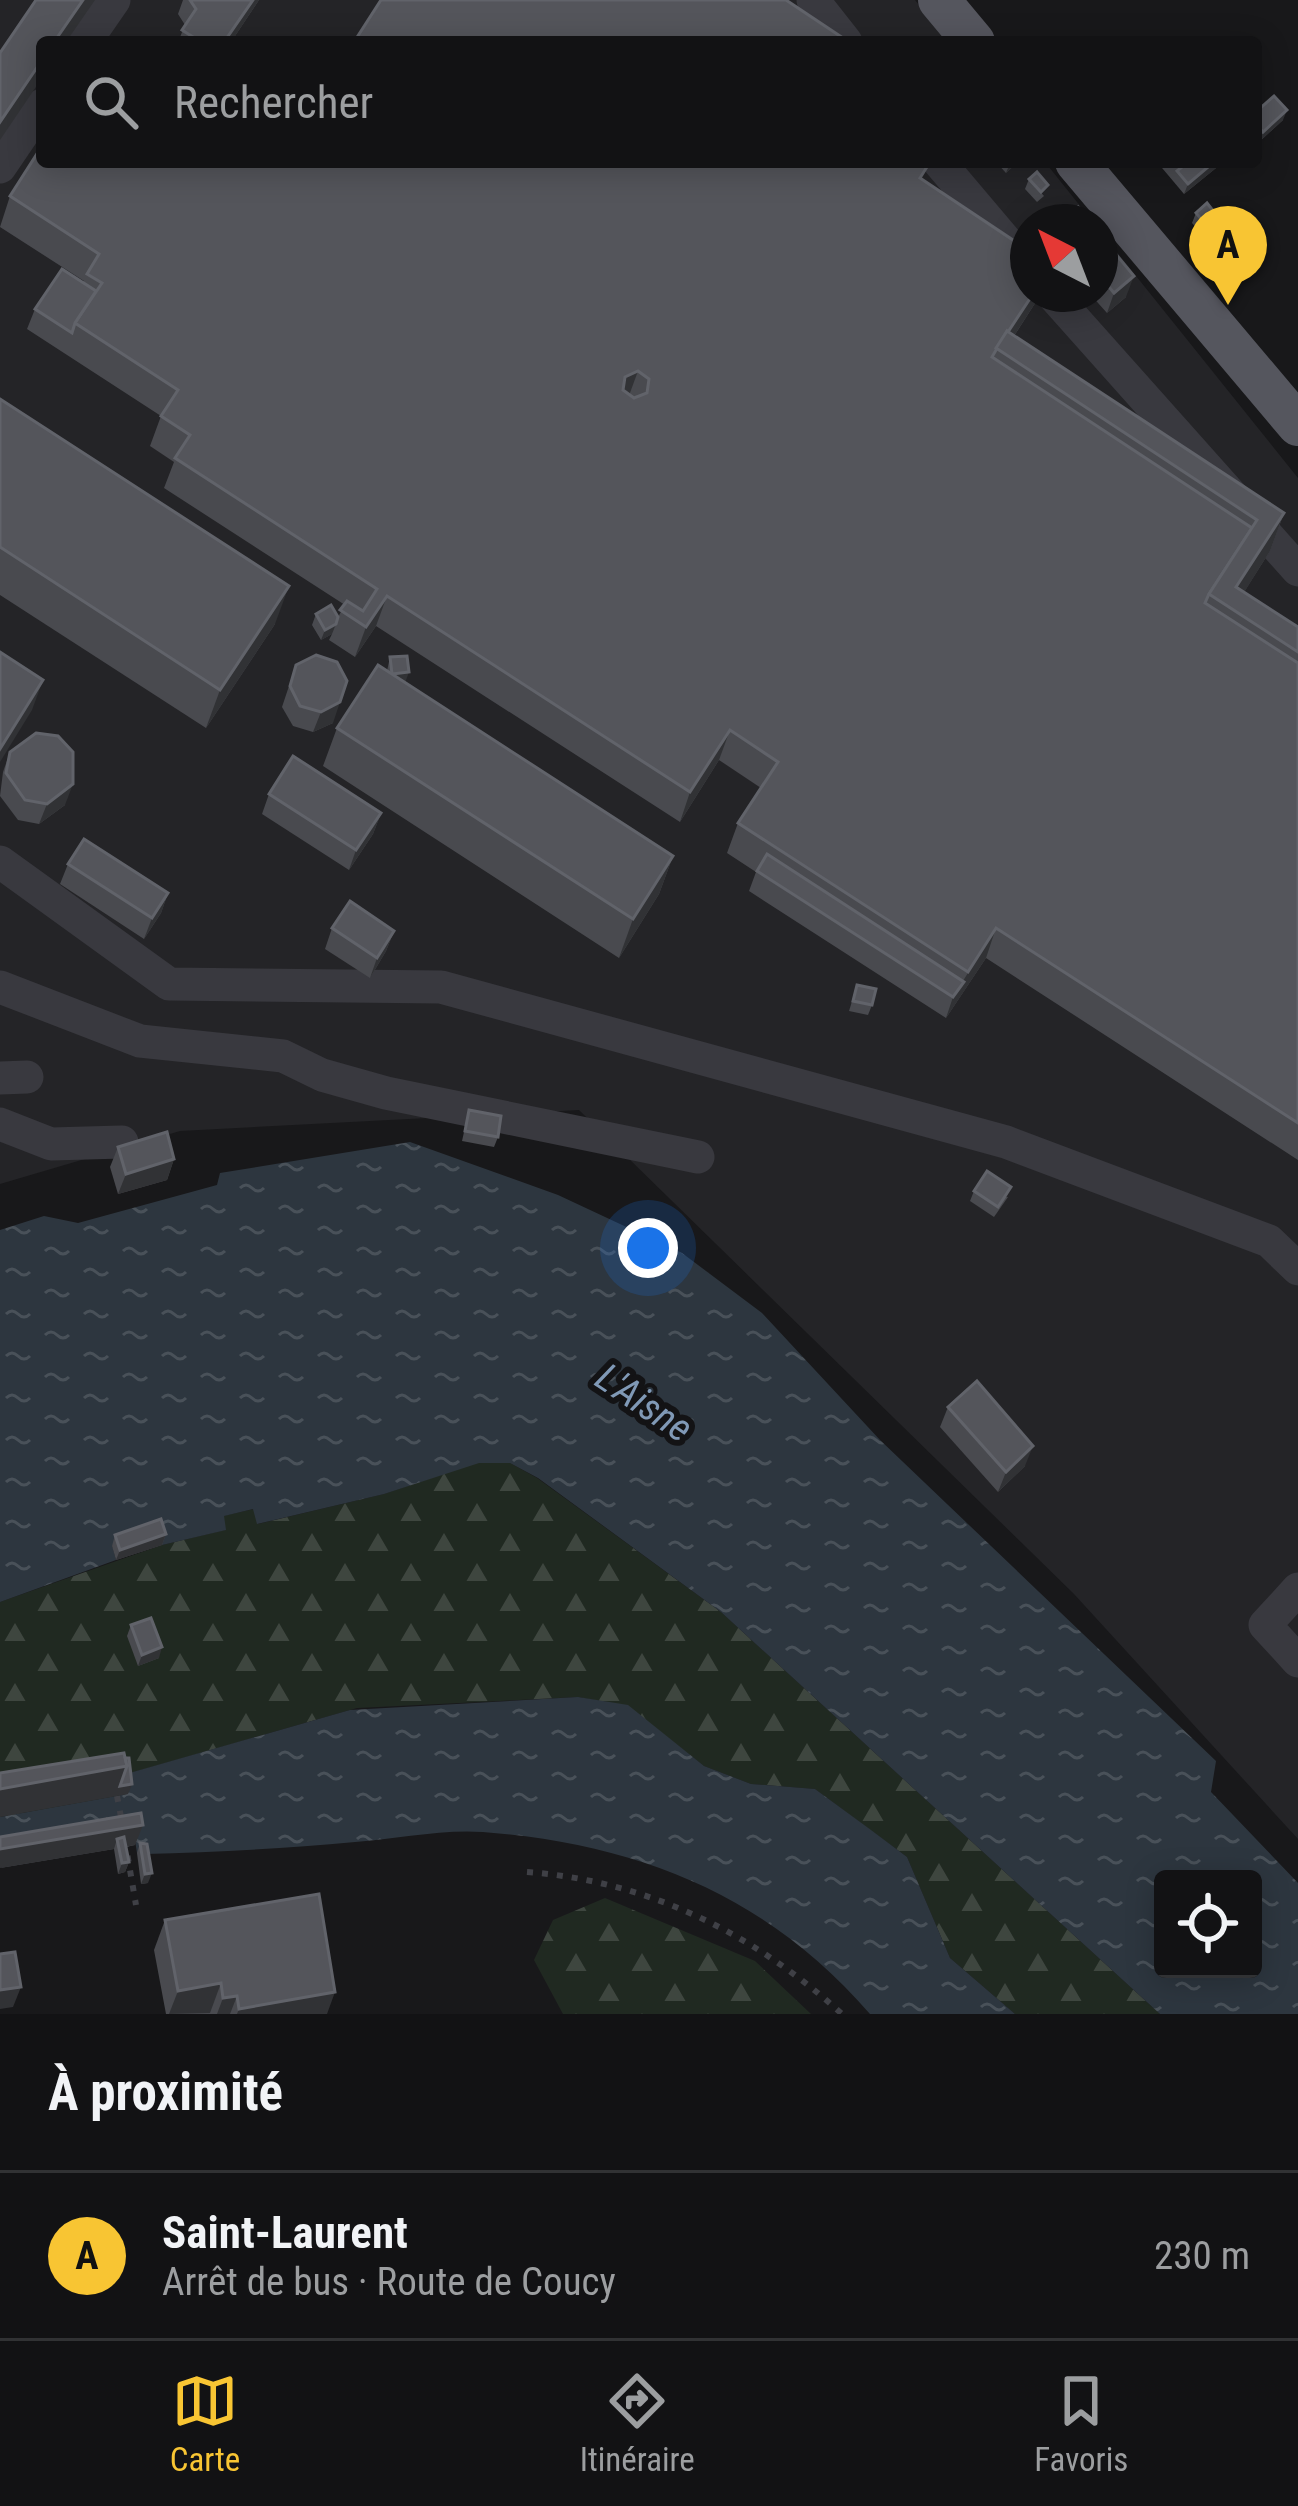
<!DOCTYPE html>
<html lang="fr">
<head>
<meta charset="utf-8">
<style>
  :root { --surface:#121214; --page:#1b1b1d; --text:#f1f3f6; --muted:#9c9ea0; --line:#313234; --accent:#f8c533 }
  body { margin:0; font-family:"Roboto Condensed",sans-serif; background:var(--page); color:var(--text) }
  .controls { position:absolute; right:36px; bottom:36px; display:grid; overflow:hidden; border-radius:12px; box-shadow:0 6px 30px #0003 }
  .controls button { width:108px; height:108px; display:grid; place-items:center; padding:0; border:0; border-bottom:3px solid var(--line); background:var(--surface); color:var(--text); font:60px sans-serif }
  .compass { position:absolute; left:1010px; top:204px; width:108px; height:108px; border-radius:50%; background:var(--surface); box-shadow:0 6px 30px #0003; rotate:318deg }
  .you { position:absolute; left:648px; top:1248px; width:42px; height:42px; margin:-30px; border:9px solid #fff; border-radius:50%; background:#1a73e8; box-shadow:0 0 0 18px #1a73e833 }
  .badge { display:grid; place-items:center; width:78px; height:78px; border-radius:50%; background:var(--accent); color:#111; font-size:39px; font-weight:700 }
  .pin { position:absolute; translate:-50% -99px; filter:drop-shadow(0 3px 6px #0008) }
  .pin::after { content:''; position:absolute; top:63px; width:42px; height:36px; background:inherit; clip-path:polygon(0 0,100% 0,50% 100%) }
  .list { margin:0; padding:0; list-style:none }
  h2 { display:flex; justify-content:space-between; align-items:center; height:156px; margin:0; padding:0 48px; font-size:51px }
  h2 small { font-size:39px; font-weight:400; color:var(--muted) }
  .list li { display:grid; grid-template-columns:78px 1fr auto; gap:36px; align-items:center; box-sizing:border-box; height:168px; padding:0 48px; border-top:3px solid var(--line) }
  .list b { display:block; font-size:45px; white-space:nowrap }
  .list p { margin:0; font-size:39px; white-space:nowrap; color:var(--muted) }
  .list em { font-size:39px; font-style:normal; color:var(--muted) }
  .icon { flex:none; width:66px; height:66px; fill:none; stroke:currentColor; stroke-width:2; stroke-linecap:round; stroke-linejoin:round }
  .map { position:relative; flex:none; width:1298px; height:2014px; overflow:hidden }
  .search { position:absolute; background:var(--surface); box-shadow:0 6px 30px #0003; left:36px; right:36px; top:36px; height:132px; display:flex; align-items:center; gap:30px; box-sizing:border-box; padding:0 42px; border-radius:12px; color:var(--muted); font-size:45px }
  .sheet { height:324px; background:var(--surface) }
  nav { display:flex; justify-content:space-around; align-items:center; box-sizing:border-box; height:168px; border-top:3px solid var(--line); background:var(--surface); font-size:33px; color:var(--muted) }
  nav a { display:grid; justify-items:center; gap:6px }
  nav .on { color:var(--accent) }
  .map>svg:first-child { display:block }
  .built { fill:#242427 }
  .forest { fill:url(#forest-firs) }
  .water { fill:url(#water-ripples); fill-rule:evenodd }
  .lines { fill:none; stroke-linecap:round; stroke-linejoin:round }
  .path { stroke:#3f4046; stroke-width:6; stroke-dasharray:6 9; stroke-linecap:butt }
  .minor { stroke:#39393f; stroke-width:33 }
  .major { stroke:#55565e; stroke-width:42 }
  .wall { fill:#494a4f }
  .shaded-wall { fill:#313235 }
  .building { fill:#54555b; stroke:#61636a; stroke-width:3; fill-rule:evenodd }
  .labels { text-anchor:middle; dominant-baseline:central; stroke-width:12; stroke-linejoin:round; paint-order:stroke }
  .water-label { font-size:39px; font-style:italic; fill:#8099b6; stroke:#131315 }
</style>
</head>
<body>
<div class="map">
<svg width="1298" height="2014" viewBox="0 0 1298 2014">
  <defs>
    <pattern id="forest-firs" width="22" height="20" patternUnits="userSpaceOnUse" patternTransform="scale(3)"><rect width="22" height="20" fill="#202921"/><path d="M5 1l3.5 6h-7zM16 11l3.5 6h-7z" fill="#3e463f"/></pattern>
    <pattern id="water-ripples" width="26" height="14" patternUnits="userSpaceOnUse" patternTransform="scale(3)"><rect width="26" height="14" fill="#2d363f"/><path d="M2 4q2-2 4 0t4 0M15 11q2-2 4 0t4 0" fill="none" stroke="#495159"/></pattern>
  </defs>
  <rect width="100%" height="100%" fill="#18181a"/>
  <path class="built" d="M 0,0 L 915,0 L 949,42 L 42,42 L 42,162 L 1045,162 L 1093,222 L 1028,222 L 1028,294 L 1100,294 L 1100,231 L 1298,478 L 1298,1839 L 1074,1594 L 579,1110 L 180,1131 L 0,1184 Z"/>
  <g class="forest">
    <path d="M 479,1462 L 510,1463 L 537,1478 L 721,1612 L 1160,2014 L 1015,2014 L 950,1958 L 907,1857 L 815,1789 L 751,1784 L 704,1766 L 628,1706 L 578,1697 L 357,1708 L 127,1774 L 128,1794 L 0,1817 L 0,1602 L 162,1545 L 225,1530 L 223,1516 L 254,1509 L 258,1524 L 384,1494 Z"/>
    <path d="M 605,1898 L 755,1961 L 811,2014 L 563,2014 L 534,1960 L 553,1920 Z"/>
  </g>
  <g class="water">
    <path d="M 410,1142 L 558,1195 L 682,1253 L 762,1313 L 880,1440 L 1216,1761 L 1211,1792 L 1298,1883 L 1298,2014 L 1160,2014 L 721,1612 L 538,1478 L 510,1463 L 479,1463 L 384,1494 L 257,1524 L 253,1509 L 224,1516 L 226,1530 L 162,1545 L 158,1531 L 112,1545 L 116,1560 L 0,1602 L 0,1230 L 44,1216 L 78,1223 L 217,1185 L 220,1173 ZM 1163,1879 L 1253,1879 L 1253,1969 L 1163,1969 Z"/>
    <path d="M 578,1697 L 628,1705 L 704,1766 L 751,1784 L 815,1789 L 871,1830 L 907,1857 L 950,1958 L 1015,2014 L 870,2014 C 767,1895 638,1844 483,1832 C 442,1829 396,1839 355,1842 C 284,1849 214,1852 144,1854 L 137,1853 L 134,1834 L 0,1855 L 0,1817 L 127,1794 L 126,1774 L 350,1710 Z"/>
  </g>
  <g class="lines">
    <g class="path">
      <path d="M 117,1796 L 122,1822"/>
      <path d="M 125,1841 L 136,1905"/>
      <path d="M 527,1872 C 648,1881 753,1933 842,2014"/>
    </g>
    <g class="minor">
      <path d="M 813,0 L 846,42"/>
      <path d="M 85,42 L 114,0"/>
      <path d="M 939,162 L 1028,267"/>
      <path d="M 0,167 L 42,105"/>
      <path d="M 1052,294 L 1298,570"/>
      <path d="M 0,862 L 169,984 L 441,987 L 1006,1142 L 1269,1241 L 1298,1269"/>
      <path d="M 0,987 L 140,1041 L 283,1056 L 322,1075 L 386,1093 L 698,1157"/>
      <path d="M 0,1078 L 27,1077"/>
      <path d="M 0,1124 L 51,1144 L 122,1142"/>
      <path d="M 1298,1589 L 1265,1625 L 1298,1661"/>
    </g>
    <g class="major">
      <path d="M 939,0 L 974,42"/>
      <path d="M 1076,162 L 1298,425"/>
    </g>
  </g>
  <g class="wall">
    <path d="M 183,0 L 259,0 L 231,42 L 178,42 L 185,25 L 178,14 Z"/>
    <path d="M 1256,112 L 1283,120 L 1259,142 L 1256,138 Z"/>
    <path d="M 996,162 L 1018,162 L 1006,173 Z"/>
    <path d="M 1157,162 L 1218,162 L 1216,168 L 1184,194 Z"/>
    <path d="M 1029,179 L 1044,196 L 1037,202 L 1025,189 Z"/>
    <path d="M 924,181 L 1028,294 L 1041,294 L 1014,336 L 1284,513 L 1270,551 L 1244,592 L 1298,627 L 1298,1160 L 986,958 L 946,1018 L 749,891 L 756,872 L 727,853 L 738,823 L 761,788 L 719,760 L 680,822 L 376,626 L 355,657 L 329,640 L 332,634 L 321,640 L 312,625 L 316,614 L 338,617 L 345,605 L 164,488 L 174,462 L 150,446 L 161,416 L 27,329 L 35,309 L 84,281 L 0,227 L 10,196 Z"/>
    <path d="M 1196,213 L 1218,217 L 1214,227 L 1203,236 L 1192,223 Z"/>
    <path d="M 1100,235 L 1126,297 L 1107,313 L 1090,294 L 1100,294 Z"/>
    <path d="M 0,399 L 275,624 L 206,728 L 0,595 Z"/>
    <path d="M 390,657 L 405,683 L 673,856 L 659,894 L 619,958 L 323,766 L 337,728 L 387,671 Z"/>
    <path d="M 296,665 L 333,723 L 313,732 L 293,726 L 282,707 Z"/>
    <path d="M 10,752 L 65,805 L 39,824 L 18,820 L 0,796 L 3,772 Z"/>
    <path d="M 269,794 L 381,813 L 373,834 L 349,870 L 262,814 Z"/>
    <path d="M 68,864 L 168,893 L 161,913 L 144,939 L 60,884 Z"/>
    <path d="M 332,928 L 394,931 L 386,951 L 370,978 L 325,949 Z"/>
    <path d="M 857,985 L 872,1005 L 868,1015 L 849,1011 Z"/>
    <path d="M 469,1110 L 498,1137 L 494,1147 L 462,1141 Z"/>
    <path d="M 118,1147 L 174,1159 L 167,1180 L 118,1194 L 110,1167 Z"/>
    <path d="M 974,1191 L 1008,1197 L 994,1217 L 970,1201 Z"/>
    <path d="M 948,1407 L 1025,1466 L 998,1492 L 940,1427 Z"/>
    <path d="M 166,1534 L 162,1545 L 116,1560 L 112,1546 L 115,1535 Z"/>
    <path d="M 131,1625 L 159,1658 L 138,1666 L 127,1636 Z"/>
    <path d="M 141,1813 L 135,1845 L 126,1847 L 129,1862 L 125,1872 L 118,1874 L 114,1849 L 0,1868 Z"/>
    <path d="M 140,1843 L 148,1883 L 141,1884 L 137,1853 Z"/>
    <path d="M 165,1920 L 327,2014 L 166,2014 L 154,1950 Z"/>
  </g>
  <g class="shaded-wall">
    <path d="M 83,0 L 95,0 L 66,42 L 54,42 Z"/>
    <path d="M 253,0 L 259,0 L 231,42 L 224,42 Z"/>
    <path d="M 42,60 L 42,78 L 0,140 L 0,122 Z"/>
    <path d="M 1287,110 L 1283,120 L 1259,142 L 1263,132 Z"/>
    <path d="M 1011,162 L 1018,162 L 1006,173 L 1010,163 Z"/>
    <path d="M 1214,162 L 1218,162 L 1216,168 L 1184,194 L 1188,184 Z"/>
    <path d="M 1218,217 L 1214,227 L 1203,236 L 1207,226 Z"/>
    <path d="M 1134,276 L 1126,297 L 1107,313 L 1114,293 Z"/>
    <path d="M 1033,294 L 1041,294 L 1003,353 L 997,349 Z"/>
    <path d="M 638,371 L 627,401 L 614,406 L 625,377 Z"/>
    <path d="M 1284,513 L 1270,551 L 1233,610 L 1236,587 Z"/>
    <path d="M 289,586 L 275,624 L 206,728 L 220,690 Z"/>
    <path d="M 387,596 L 376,626 L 355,657 L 366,627 Z"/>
    <path d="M 336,624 L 332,634 L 321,640 L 325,630 Z"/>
    <path d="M 409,672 L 405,683 L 392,674 Z"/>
    <path d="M 43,680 L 32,710 L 0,762 L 0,749 Z"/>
    <path d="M 340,702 L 333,723 L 313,732 L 321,712 Z"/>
    <path d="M 730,730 L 719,760 L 680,822 L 690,792 Z"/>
    <path d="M 73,784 L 65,805 L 39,824 L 47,804 Z"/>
    <path d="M 381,813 L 373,834 L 349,870 L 356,850 Z"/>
    <path d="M 673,856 L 659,894 L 619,958 L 633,919 Z"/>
    <path d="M 168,893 L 161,913 L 144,939 L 152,918 Z"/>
    <path d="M 996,928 L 986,958 L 946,1018 L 953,997 Z"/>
    <path d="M 394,931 L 386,951 L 370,978 L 377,958 Z"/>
    <path d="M 174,1159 L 167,1180 L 118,1194 L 126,1174 Z"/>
    <path d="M 1033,1446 L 1025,1466 L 998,1492 L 1006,1472 Z"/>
    <path d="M 166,1534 L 162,1545 L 116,1560 L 120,1550 Z"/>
    <path d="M 162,1647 L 159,1658 L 138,1666 L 142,1655 Z"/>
    <path d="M 127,1766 L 132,1784 L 128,1794 L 0,1817 L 0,1789 Z"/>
    <path d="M 143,1825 L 135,1845 L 119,1848 L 117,1839 L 114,1849 L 0,1868 L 0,1849 Z"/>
    <path d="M 129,1862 L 125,1872 L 118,1874 L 122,1863 Z"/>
    <path d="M 152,1873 L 148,1883 L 141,1884 L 145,1874 Z"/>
    <path d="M 221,1983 L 210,2013 L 169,2014 L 178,1991 Z"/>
    <path d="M 21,1987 L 13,2007 L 0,2009 L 0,1990 Z"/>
    <path d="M 335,1992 L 327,2014 L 237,2014 L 239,2009 Z"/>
    <path d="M 237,1996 L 230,2014 L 217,2014 L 223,1998 Z"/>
  </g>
  <g class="building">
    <path d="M 36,0 L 83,0 L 54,42 L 42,42 L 42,60 L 0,122 L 0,53 Z"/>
    <path d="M 190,0 L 253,0 L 224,42 L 201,42 L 182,30 L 196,9 Z"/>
    <path d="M 381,0 L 786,0 L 849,42 L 354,42 Z"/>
    <path d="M 1274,96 L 1287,110 L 1263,132 L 1256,124 L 1256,112 Z"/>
    <path d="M 42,146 L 42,162 L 930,162 L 920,178 L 1028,250 L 1028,294 L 1033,294 L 1008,332 L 1007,331 L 992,357 L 1252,528 L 1209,594 L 1205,603 L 1298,663 L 1298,1123 L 996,928 L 968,972 L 738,823 L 778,762 L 730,730 L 690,792 L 387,596 L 366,627 L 340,610 L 347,601 L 363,611 L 377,589 L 175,458 L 190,435 L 161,416 L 178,390 L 75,323 L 102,283 L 87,274 L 99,254 L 10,196 ZM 638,371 L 649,379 L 647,393 L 634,398 L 623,390 L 625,377 Z"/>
    <path d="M 1188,162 L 1214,162 L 1188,184 L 1177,171 Z"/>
    <path d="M 1037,172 L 1048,185 L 1041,192 L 1029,179 Z"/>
    <path d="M 1207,203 L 1218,217 L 1207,226 L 1196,213 Z"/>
    <path d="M 1078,207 L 1090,222 L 1060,222 Z"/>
    <path d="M 1100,235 L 1134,276 L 1114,293 L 1100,276 Z"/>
    <path d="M 62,269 L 96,291 L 75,323 L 72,333 L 35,309 Z"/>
    <path d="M 1007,331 L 1284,513 L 1236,587 L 1298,627 L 1298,652 L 1209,594 L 1257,520 L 996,348 Z"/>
    <path d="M 0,399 L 289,586 L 220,690 L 0,547 Z"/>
    <path d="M 331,605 L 338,617 L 336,624 L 325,630 L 316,614 Z"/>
    <path d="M 0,652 L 43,680 L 0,749 Z"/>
    <path d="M 316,655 L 337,662 L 347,681 L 340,702 L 321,712 L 300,706 L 290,686 L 296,665 Z"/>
    <path d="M 407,656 L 409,672 L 392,674 L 390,657 Z"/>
    <path d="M 378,665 L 673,856 L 633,919 L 337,728 Z"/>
    <path d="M 36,733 L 58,736 L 73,752 L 73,784 L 47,804 L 25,800 L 6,773 L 10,752 Z"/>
    <path d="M 293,756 L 381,813 L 356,850 L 269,794 Z"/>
    <path d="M 84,839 L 168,893 L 152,918 L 68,864 Z"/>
    <path d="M 767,854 L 964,982 L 953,997 L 757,871 Z"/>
    <path d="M 350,901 L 394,931 L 377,958 L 332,928 Z"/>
    <path d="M 857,985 L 876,989 L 872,1005 L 853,1001 Z"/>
    <path d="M 469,1110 L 501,1116 L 498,1137 L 465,1131 Z"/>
    <path d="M 167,1132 L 174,1159 L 126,1174 L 118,1147 Z"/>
    <path d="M 987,1171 L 1011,1187 L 998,1207 L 974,1191 Z"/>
    <path d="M 977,1381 L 1033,1446 L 1006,1472 L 948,1407 Z"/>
    <path d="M 161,1519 L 166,1534 L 120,1550 L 115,1535 Z"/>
    <path d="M 151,1618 L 162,1647 L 142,1655 L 131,1625 Z"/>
    <path d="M 124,1753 L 127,1766 L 0,1789 L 0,1773 Z"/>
    <path d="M 125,1758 L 129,1758 L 132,1784 L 120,1786 L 127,1766 Z"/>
    <path d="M 141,1813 L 143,1825 L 0,1849 L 0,1837 Z"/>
    <path d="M 124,1837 L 129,1862 L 122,1863 L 117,1839 Z"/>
    <path d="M 140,1843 L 147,1844 L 152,1873 L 145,1874 Z"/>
    <path d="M 319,1894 L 335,1992 L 239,2009 L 237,1996 L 223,1998 L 221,1983 L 178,1991 L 165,1920 Z"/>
    <path d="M 15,1952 L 21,1987 L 0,1990 L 0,1954 Z"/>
  </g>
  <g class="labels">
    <g class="water-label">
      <text transform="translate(644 1403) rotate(34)">L'Aisne</text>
    </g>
  </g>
</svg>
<div class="controls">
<button><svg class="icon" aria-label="locate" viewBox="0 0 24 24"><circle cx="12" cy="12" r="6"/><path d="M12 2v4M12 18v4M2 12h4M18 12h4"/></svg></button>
</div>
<svg class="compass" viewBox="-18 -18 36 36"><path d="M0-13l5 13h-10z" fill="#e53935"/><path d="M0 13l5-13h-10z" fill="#9c9ea0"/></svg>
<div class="you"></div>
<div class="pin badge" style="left:1228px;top:305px">A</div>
<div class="search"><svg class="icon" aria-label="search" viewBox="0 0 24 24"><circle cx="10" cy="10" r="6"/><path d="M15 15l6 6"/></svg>Rechercher</div>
</div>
<section class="sheet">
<h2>À proximité<small></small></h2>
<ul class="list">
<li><span class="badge">A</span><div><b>Saint-Laurent</b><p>Arrêt de bus · Route de Coucy</p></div><em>230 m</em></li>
</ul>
</section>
<nav>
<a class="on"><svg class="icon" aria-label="map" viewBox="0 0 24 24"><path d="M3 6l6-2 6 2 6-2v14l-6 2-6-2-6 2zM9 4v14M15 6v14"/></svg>Carte</a>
<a><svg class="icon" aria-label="directions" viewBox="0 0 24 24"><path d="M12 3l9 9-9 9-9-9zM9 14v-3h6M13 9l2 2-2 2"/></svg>Itinéraire</a>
<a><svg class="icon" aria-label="saved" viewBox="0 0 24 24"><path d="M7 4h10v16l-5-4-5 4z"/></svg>Favoris</a>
</nav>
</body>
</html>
